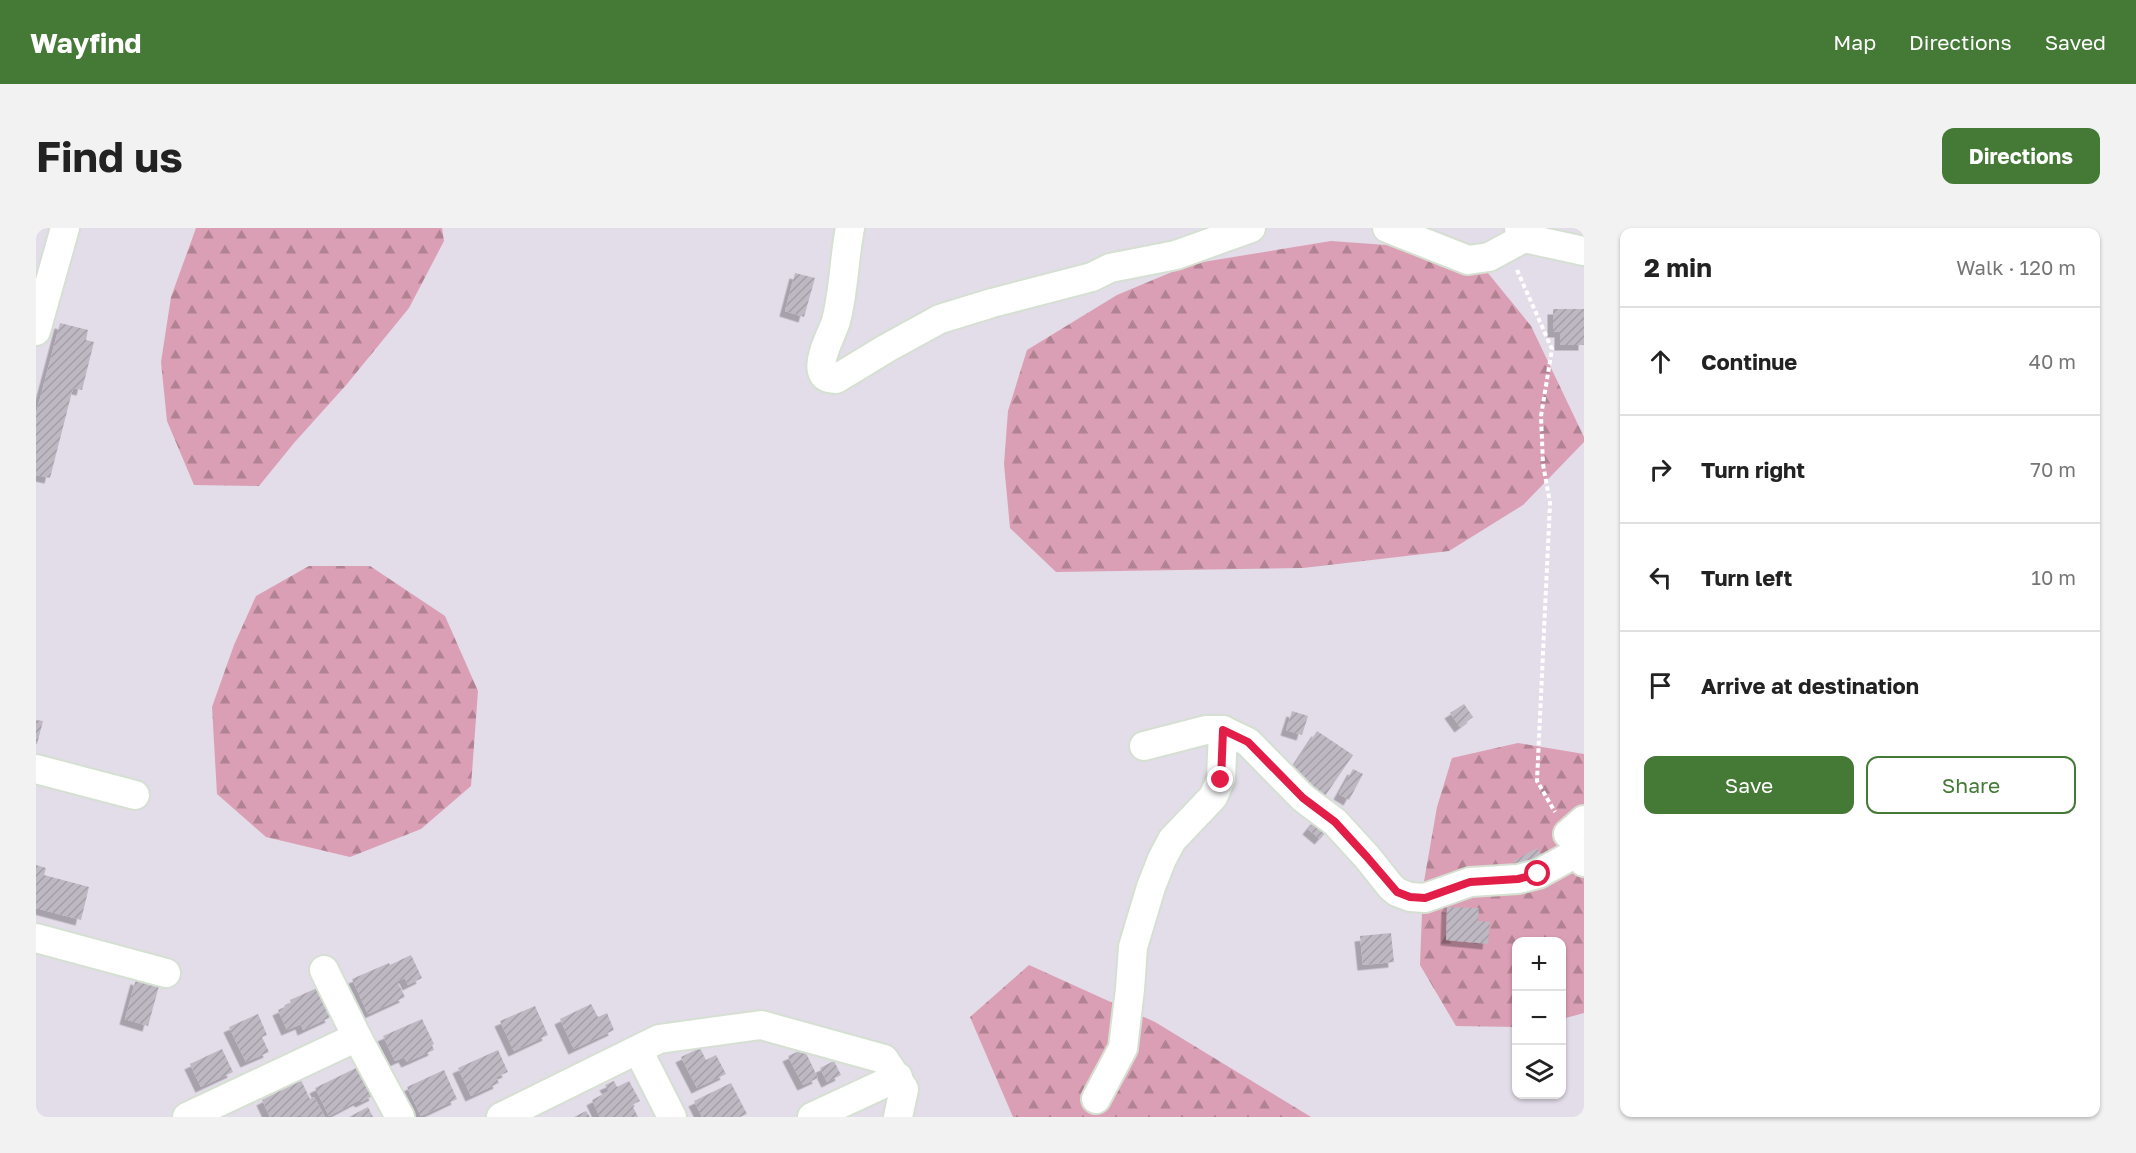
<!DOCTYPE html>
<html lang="en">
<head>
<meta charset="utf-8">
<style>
  :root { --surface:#fff; --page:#f2f2f2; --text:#222; --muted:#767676; --line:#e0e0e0; --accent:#447936 }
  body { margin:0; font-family:"Golos Text",sans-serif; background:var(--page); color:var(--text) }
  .controls { position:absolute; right:18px; bottom:18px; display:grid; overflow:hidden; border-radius:12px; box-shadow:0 2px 4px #0004 }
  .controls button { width:54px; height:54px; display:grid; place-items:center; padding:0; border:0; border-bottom:2px solid var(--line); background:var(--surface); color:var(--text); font:30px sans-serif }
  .stop { position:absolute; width:18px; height:18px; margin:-14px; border:4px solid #e11d48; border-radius:50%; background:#fff }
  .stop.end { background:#e11d48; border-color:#fff; box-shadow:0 2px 6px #0008 }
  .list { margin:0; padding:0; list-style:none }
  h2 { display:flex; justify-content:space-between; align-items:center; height:78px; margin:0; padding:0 24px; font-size:26px }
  h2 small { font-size:20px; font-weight:400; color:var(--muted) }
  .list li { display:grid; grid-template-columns:39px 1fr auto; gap:18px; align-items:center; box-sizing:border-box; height:108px; padding:0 24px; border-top:2px solid var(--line) }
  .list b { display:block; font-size:22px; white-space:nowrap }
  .list em { font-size:20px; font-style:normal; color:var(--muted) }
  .actions { display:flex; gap:12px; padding:18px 24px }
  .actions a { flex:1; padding:14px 0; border:2px solid var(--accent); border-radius:12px; text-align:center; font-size:21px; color:var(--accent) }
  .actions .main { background:var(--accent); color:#fff }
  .icon { flex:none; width:33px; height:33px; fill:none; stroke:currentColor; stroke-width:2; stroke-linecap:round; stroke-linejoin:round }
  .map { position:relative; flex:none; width:1548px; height:889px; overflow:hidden; border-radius:12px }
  header { display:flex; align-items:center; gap:36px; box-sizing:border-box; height:84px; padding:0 30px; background:var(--accent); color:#fff }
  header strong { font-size:28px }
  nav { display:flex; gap:33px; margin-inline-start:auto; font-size:21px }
  .intro { display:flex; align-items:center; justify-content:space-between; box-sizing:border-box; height:144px; padding:0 36px }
  h1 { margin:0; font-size:42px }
  .button { padding:15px 27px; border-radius:12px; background:var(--accent); color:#fff; font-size:21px; font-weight:700 }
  main { display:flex; gap:36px; padding:0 36px }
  aside { flex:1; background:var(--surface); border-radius:12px; box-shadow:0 2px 4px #0004 }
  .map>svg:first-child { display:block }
  .forest { fill:url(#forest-firs) }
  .building { fill:url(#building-hatch); filter:url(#shadow) }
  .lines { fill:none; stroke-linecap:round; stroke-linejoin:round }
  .minor-casing { stroke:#d5e0d2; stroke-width:32 }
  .path { stroke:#fff; stroke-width:4; stroke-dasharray:4.5 3; stroke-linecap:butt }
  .minor { stroke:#fff; stroke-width:28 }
  .route { stroke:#e11d48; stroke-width:8 }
</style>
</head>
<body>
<header>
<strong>Wayfind</strong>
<nav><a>Map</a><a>Directions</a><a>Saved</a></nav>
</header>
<div class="intro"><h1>Find us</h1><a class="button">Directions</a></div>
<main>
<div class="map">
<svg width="1548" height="889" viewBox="0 0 1548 889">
  <defs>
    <pattern id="forest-firs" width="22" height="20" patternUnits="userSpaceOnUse" patternTransform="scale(1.5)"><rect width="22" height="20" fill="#da9fb4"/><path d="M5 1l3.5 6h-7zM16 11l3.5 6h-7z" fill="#b18292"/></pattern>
    <pattern id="building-hatch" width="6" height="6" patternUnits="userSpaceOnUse" patternTransform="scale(1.5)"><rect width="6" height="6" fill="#beb8c2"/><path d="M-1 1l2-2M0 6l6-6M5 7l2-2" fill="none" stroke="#a39ea7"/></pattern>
    <filter id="shadow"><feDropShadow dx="-5.5" dy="5.5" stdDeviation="0" flood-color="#0004"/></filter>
  </defs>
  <rect width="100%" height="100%" fill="#e3dce9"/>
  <g class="forest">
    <path d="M 160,0 L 406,0 L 408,13 L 373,80 L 311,156 L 258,215 L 223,258 L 158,257 L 131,193 L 125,134 L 135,69 Z"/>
    <path d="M 1295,13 L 1434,23 L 1495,98 L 1548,209 L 1548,214 L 1487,277 L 1413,323 L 1267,340 L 1020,344 L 974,300 L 968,236 L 972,183 L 991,122 L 1081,67 L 1155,36 Z"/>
    <path d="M 273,338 L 334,338 L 409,388 L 442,463 L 435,558 L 385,601 L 314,629 L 230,609 L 181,566 L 176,479 L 198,417 L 220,368 Z"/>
    <path d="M 1482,515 L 1548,526 L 1548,785 L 1526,791 L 1526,714 L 1480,714 L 1480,799 L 1420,798 L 1384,737 L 1387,659 L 1401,579 L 1416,530 Z"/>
    <path d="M 993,737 L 1119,794 L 1275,889 L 977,889 L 934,789 Z"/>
  </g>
  <g class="building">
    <path d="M 759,45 L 779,50 L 768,89 L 749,83 Z"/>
    <path d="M 1517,81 L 1548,81 L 1548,117 L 1524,117 L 1524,104 L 1517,104 Z"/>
    <path d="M 24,95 L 52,102 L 50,112 L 58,114 L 46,162 L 37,160 L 14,250 L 0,247 L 0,186 Z"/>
    <path d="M 1428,476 L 1437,489 L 1424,499 L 1414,485 Z"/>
    <path d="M 1256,483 L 1272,488 L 1266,507 L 1250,502 Z"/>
    <path d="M 0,492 L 7,493 L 1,516 L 0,516 Z"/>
    <path d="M 1281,503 L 1317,527 L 1287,571 L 1252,547 Z"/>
    <path d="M 1317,541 L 1327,546 L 1313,572 L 1303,566 Z"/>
    <path d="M 1280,591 L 1292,602 L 1284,611 L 1272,601 Z"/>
    <path d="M 1501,620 L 1507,630 L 1484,643 L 1478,633 Z"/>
    <path d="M 0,637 L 10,640 L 8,647 L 53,659 L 45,692 L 0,680 Z"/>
    <path d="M 1411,679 L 1443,680 L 1442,693 L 1454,694 L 1452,716 L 1410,712 Z"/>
    <path d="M 1355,705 L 1358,734 L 1327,737 L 1324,708 Z"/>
    <path d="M 375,727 L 386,750 L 372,757 L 369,750 L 361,753 L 369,769 L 332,786 L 316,751 L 353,735 L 354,737 Z"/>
    <path d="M 100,751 L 123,758 L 112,798 L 89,791 Z"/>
    <path d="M 281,760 L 295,789 L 267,802 L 265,796 L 251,802 L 242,782 L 255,776 L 254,772 Z"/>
    <path d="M 555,776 L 562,789 L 571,785 L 578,802 L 538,821 L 524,791 Z"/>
    <path d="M 499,778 L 512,807 L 478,823 L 464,793 Z"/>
    <path d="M 222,786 L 231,807 L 226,809 L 233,824 L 210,834 L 193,799 Z"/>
    <path d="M 386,791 L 398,816 L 396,817 L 398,822 L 371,834 L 368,829 L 359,833 L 347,808 Z"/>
    <path d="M 664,820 L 670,832 L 680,827 L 690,846 L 661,860 L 645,829 Z"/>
    <path d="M 186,821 L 197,844 L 165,859 L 154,836 Z"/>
    <path d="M 768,821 L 782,850 L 767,857 L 752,828 Z"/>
    <path d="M 462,822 L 472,844 L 460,849 L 463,855 L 435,868 L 422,840 Z"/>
    <path d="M 798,833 L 805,847 L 791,854 L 784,840 Z"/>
    <path d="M 320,840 L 327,853 L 331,852 L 339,867 L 325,874 L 323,872 L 293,888 L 279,860 Z"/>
    <path d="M 408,842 L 421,871 L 385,888 L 371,859 Z"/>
    <path d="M 265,852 L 274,871 L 278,869 L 289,889 L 266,889 L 265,886 L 259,889 L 234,889 L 226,872 Z"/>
    <path d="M 578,853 L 581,859 L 593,853 L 604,873 L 596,877 L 602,889 L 564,889 L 556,872 L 573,863 L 569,857 Z"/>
    <path d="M 695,855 L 711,886 L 704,889 L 666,889 L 658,873 Z"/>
    <path d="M 332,879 L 337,889 L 313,889 Z"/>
    <path d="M 550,883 L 554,889 L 538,889 Z"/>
  </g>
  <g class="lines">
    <defs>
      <g id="minor">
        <path d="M 814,0 C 808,30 808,63 800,93 C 796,106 782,130 786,143 C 788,150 794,151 800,151 L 851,120 L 904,91 L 956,75 L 1056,49 L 1074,40 L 1140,27 L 1215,0"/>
        <path d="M 1351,0 L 1432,32 L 1453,29 L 1488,10"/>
        <path d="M 1483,0 L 1488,10 L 1548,23"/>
        <path d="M 0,103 L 29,0"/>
        <path d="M 1108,518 L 1170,502 L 1187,502"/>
        <path d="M 0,541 L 99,567"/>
        <path d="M 1532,606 L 1548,592"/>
        <path d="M 0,710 L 130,745"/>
        <path d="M 288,742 L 321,809"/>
        <path d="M 602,822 L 636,889"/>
        <path d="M 1060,871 L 1087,820 L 1094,761 L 1097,719 L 1115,659 L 1126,631 L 1136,612 L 1177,569 L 1185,551 L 1187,502 L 1212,514 L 1267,570 L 1299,594 L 1331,629 L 1355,659 L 1361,664 L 1374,669 L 1389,670 L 1434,654 L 1482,651 L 1502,646 L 1542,624 L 1548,634"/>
        <path d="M 151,889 L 321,809 L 364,889"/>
        <path d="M 465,889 L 623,811 L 725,797 L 848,831 L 868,861 L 862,889"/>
        <path d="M 776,889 L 862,849"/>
      </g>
    </defs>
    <use href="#minor" class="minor-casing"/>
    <path class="path" d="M 1481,42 L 1516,121 L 1505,188 L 1507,236 L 1514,275 L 1501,553 L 1519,584"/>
    <use href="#minor" class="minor"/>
  </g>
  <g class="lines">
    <path class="route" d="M 1185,552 L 1187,502 L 1212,514 L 1267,570 L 1299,594 L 1331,629 L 1361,664 L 1374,669 L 1389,670 L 1434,654 L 1482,651 L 1502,646"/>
  </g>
</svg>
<div class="controls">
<button>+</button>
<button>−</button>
<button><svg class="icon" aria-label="layers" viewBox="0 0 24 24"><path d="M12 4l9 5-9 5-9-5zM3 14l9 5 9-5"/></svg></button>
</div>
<div class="stop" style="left:1502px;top:646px"></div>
<div class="stop end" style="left:1185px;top:552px"></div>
</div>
<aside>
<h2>2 min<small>Walk · 120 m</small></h2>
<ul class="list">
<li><svg class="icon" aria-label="ahead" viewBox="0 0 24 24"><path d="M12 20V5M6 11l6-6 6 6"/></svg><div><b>Continue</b></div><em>40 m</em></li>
<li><svg class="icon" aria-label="right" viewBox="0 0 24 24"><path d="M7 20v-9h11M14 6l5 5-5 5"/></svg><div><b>Turn right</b></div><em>70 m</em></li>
<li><svg class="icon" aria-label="left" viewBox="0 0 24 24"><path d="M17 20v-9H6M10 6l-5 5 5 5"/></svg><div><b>Turn left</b></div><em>10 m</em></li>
<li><svg class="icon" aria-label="arrive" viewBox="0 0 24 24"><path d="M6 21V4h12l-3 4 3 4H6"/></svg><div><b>Arrive at destination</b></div></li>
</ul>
<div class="actions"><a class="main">Save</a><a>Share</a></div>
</aside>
</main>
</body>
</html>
